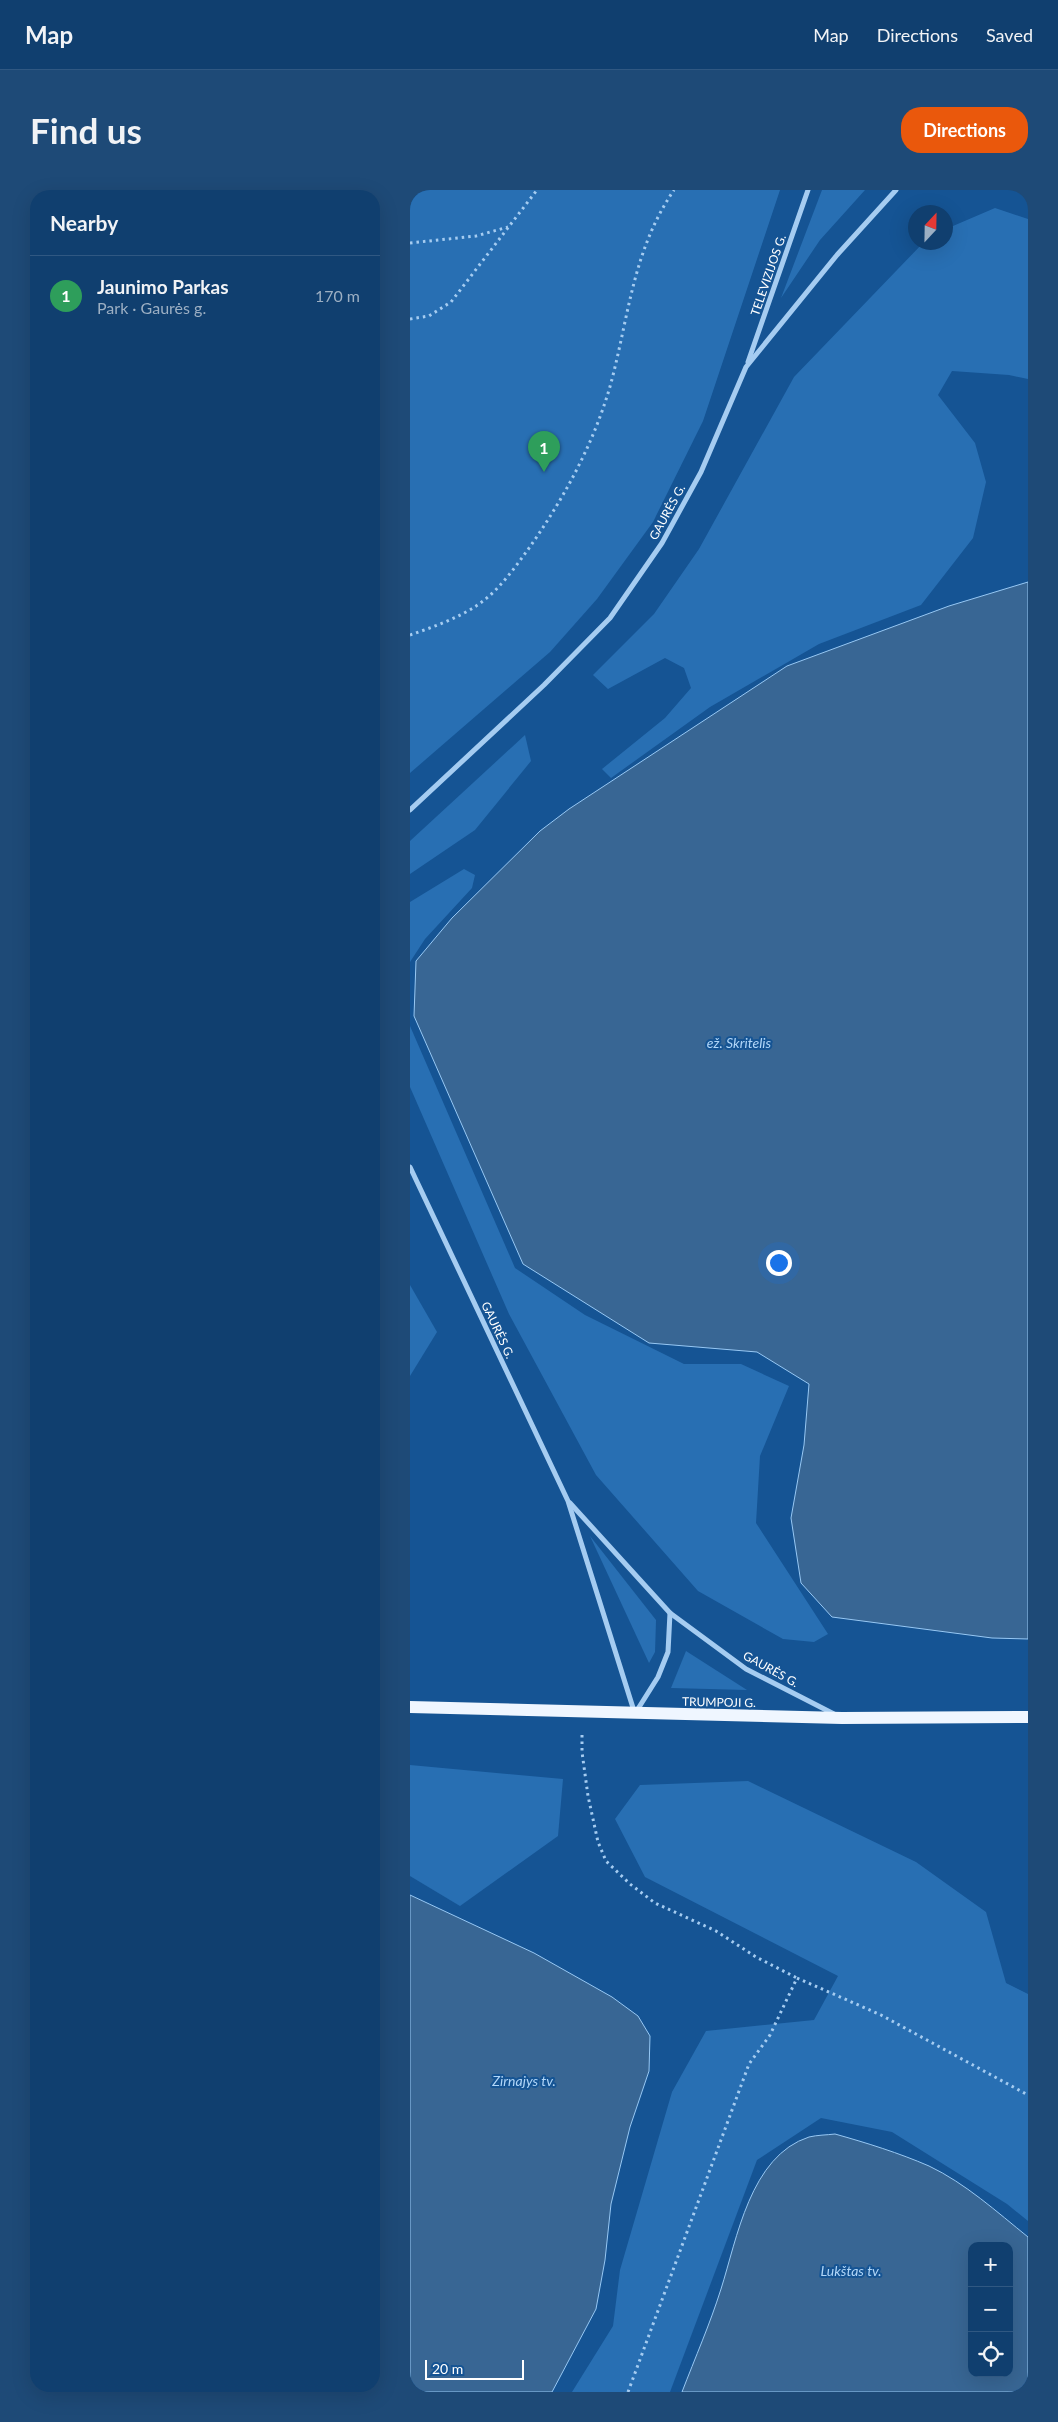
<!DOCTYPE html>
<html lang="en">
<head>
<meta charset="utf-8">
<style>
  :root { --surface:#103f6f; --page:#1e4a77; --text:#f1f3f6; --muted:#9cafc3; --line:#305882; --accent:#ea580c }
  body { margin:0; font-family:Lato,sans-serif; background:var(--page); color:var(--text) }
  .controls { position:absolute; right:15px; bottom:15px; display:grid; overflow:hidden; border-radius:10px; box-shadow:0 5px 20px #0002 }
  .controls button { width:45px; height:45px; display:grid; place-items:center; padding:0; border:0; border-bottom:1px solid var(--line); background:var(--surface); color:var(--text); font:25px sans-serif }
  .compass { position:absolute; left:498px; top:15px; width:45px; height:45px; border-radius:50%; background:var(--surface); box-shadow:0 5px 20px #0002; rotate:22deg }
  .scale { position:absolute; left:15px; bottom:12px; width:99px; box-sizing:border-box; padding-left:5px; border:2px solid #fff; border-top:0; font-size:14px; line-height:18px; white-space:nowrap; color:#fff; -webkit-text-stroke:4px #155494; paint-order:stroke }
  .you { position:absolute; left:368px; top:1072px; width:18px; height:18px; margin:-12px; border:4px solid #fff; border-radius:50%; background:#1a73e8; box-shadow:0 0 0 8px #1a73e833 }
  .badge { display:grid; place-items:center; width:32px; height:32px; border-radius:50%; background:var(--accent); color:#fff; font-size:16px; font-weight:700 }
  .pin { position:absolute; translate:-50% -41px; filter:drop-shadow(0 1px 2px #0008) }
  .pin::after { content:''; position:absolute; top:26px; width:18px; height:15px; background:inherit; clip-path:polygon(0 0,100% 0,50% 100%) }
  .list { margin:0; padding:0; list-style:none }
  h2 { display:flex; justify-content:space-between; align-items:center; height:65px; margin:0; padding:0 20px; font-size:21px }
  h2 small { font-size:16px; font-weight:400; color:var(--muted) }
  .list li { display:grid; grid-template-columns:32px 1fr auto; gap:15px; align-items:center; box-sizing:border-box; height:80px; padding:0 20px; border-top:1px solid var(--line) }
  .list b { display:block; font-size:19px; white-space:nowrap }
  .list p { margin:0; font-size:16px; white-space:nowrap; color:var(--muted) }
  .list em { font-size:16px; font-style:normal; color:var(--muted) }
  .icon { flex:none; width:28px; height:28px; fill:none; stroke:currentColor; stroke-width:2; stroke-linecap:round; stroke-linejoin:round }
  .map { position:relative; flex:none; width:618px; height:2202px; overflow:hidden; border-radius:20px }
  header { display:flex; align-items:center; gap:30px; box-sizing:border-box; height:70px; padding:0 25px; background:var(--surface); border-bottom:1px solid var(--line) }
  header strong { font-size:24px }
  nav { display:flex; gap:28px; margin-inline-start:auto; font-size:18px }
  .intro { display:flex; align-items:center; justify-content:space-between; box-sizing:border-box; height:120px; padding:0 30px }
  h1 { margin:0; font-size:35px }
  .button { padding:12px 22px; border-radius:20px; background:var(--accent); color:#fff; font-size:18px; font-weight:700 }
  main { display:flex; gap:30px; padding:0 30px }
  aside { flex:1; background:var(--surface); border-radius:20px; box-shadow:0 5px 20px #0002 }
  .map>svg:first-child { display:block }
  .green { fill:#286fb3 }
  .water { fill:#386694; stroke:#97c8f4; fill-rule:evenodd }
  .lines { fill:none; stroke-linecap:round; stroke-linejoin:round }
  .path { stroke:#a5ccf1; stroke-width:3; stroke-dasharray:2.5 4; stroke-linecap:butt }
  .street { stroke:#a5ccf1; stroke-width:5 }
  .primary { stroke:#eff6ff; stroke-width:12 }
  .labels { text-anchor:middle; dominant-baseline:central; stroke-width:4; stroke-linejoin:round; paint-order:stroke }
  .street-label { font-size:12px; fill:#fff; stroke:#155494 }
  .water-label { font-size:14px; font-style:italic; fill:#b1d6f8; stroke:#155494 }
</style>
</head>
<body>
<header>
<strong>Map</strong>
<nav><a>Map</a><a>Directions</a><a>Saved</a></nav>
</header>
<div class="intro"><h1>Find us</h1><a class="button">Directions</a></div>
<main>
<aside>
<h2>Nearby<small></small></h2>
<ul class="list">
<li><span class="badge" style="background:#2e9e5b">1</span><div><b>Jaunimo Parkas</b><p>Park · Gaurės g.</p></div><em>170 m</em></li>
</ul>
</aside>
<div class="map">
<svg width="618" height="2202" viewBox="0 0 618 2202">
  <rect width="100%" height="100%" fill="#155494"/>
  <g class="green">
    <path d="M 0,0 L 370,0 L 293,231 L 243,332 L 187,409 L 140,462 L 0,583 Z"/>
    <path d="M 412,0 L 455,0 L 410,50 L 371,108 Z"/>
    <path d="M 585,18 L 618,29 L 618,189 L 599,185 L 542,181 L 528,205 L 565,253 L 576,292 L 563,348 L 511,415 L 409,454 L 300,517 L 201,588 L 192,579 L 255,528 L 281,498 L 274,478 L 255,468 L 198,499 L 183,485 L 244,424 L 289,359 L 384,187 L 513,53 L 536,52 L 536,39 Z"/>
    <path d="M 115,545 L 121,571 L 65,640 L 0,684 L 0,651 Z"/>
    <path d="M 54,679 L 65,685 L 62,698 L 15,749 L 0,772 L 0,712 Z"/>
    <path d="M 0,836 L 105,1078 L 175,1125 L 274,1174 L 331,1174 L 379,1196 L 350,1266 L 346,1333 L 418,1444 L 404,1452 L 373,1449 L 288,1401 L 186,1285 L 99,1124 L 0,897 Z"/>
    <path d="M 0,1095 L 27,1142 L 0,1186 Z"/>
    <path d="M 180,1346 L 246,1430 L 245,1462 L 239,1473 Z"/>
    <path d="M 276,1461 L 337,1500 L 261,1498 Z"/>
    <path d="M 0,1575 L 153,1589 L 148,1646 L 50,1716 L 0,1686 Z"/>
    <path d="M 338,1591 L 506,1672 L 576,1722 L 596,1793 L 618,1804 L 618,2031 L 597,2014 L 482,1942 L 411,1928 L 347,1970 L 260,2202 L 162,2202 L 203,2136 L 210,2080 L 262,1902 L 296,1841 L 404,1830 L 428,1786 L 235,1687 L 205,1629 L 230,1595 Z"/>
  </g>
  <g class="water">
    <path d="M 618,392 L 618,1449 L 582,1448 L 422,1427 L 391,1393 L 381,1328 L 394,1255 L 399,1194 L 347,1162 L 239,1153 L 113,1074 L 4,826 L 6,771 L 42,728 L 130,641 L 159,619 L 377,476 L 539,416 Z"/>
    <path d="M 0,1705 L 124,1763 L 202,1807 L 228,1826 L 240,1846 L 239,1881 L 220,1937 L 201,2014 L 195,2070 L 186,2119 L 142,2202 L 0,2202 Z"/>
    <path d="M 425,1944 C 457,1953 489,1963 519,1976 C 555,1993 587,2022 618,2047 L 618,2202 L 272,2202 C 285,2168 300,2134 311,2099 C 327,2049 340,1966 399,1947 C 407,1945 417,1945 425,1944 ZM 562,2056 L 599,2056 L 599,2183 L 562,2183 Z"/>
  </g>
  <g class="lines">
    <g class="path">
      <path d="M 0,53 L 66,46 L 98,37"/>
      <path d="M 0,129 L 19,126 L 41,112 L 127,0"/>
      <path d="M 0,445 C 23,437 49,428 69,414 C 88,401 103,380 117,361 C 153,310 184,254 201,193 C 219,125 223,60 264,0"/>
      <path d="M 172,1545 L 172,1562 L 178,1606 L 188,1652 L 196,1671 L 220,1694 L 245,1713 L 306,1741 L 346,1767 L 387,1788"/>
      <path d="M 218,2202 L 339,1874 L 360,1845 L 387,1788 L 471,1825 L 618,1905"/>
    </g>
    <g class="street">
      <path d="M 338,172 L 398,0"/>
      <path d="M 0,620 L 134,495 L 200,428 L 252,353 L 291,282 L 336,177 L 427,65 L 486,0"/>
      <path d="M 0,977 L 158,1311 L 224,1521"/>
      <path d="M 160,1313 L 260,1423 L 336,1479 L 424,1524"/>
      <path d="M 226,1522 L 248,1487 L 258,1462 L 260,1423"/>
    </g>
    <path class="primary" d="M 0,1517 L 432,1528 L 618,1527"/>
  </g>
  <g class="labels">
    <g class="street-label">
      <text transform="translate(358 85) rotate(-71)">TELEVIZIJOS G.</text>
      <text transform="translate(257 322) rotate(-61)">GAURĖS G.</text>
      <text transform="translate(88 1140) rotate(65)">GAURĖS G.</text>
      <text transform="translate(361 1479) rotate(29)">GAURĖS G.</text>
      <text transform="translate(309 1512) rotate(1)">TRUMPOJI G.</text>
    </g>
    <g class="water-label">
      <text x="329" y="852">ež. Skritelis</text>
      <text x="114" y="1890">Zirnajys tv.</text>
      <text x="441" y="2080">Lukštas tv.</text>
    </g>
  </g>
</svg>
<div class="controls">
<button>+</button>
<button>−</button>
<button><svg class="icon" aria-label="locate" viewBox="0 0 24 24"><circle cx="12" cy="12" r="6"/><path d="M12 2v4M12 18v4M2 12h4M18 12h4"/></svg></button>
</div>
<svg class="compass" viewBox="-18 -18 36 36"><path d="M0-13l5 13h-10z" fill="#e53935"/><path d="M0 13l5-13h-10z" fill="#9cafc3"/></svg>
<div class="scale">20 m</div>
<div class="you"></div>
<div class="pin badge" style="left:134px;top:282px;background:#2e9e5b">1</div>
</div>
</main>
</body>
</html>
